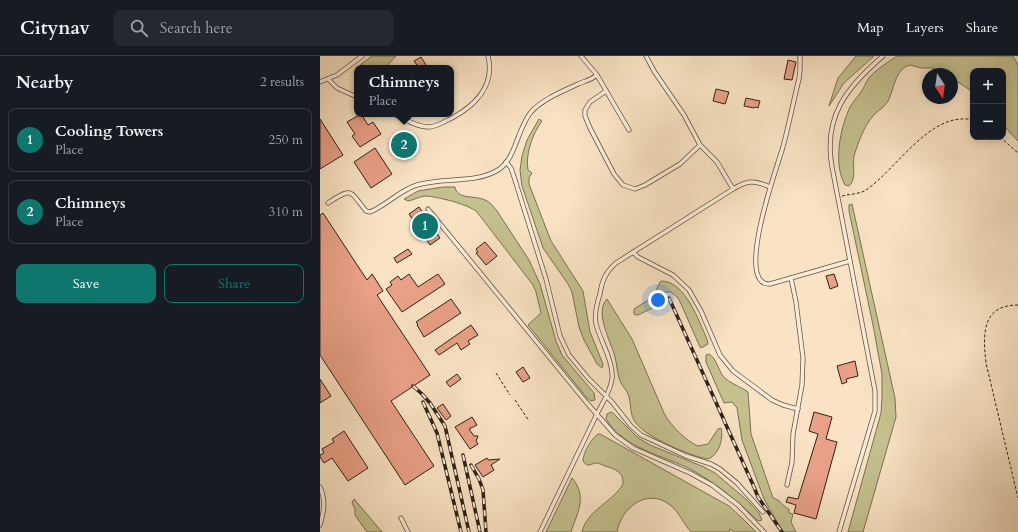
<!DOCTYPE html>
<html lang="en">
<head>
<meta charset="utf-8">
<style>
  :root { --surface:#171b24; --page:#242831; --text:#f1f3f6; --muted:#9ea1a6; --line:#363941; --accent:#0f766e }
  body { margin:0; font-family:Cardo,serif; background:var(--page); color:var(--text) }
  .controls { position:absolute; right:12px; top:12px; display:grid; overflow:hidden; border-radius:8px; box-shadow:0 2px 10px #0003 }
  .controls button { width:36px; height:36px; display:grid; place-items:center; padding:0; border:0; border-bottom:1px solid var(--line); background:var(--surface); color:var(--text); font:20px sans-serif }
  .compass { position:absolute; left:602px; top:12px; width:36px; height:36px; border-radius:50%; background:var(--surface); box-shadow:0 2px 10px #0003; rotate:167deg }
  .you { position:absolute; left:338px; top:244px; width:14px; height:14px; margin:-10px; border:3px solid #fff; border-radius:50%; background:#1a73e8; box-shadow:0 0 0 6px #1a73e833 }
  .badge { display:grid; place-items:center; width:26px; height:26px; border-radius:50%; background:var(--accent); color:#fff; font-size:13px; font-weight:700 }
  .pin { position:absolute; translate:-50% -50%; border:2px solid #fff; box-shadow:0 1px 4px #0006 }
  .popup { position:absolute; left:34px; top:9px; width:100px; height:52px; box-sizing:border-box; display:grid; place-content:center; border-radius:8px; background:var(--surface); filter:drop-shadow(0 1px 3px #0005); font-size:13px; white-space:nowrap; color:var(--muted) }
  .popup b { font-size:15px; color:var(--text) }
  .popup::after { content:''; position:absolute; left:50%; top:100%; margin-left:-8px; border:8px solid transparent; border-top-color:var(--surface) }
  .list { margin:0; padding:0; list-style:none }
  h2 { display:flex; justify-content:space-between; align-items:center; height:52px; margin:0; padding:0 16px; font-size:17px }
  h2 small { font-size:13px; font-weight:400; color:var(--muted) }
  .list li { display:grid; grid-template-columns:26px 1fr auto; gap:12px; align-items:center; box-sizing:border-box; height:64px; margin:0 8px 8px; padding:0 8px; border:1px solid var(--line); border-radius:8px }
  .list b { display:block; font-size:15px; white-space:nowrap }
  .list p { margin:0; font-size:13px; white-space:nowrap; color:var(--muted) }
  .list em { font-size:13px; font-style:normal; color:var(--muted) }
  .actions { display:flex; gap:8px; padding:12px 16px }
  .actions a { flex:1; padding:9px 0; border:1px solid var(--accent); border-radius:8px; text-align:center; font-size:14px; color:var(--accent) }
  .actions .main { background:var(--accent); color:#fff }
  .icon { flex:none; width:22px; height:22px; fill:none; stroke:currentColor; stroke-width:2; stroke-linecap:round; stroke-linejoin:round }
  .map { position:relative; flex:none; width:698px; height:476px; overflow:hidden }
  header { display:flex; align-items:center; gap:24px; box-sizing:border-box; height:56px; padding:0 20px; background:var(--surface); border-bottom:1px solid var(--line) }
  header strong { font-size:19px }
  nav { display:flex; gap:22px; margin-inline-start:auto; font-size:14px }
  .search { width:280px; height:36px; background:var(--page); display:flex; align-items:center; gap:10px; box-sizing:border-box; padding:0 14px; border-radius:8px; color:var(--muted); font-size:15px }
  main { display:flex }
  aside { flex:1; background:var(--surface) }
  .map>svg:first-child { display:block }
  .green { fill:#c4c18f; stroke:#7a7253 }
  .building { fill:#e9a086; stroke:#2f2217 }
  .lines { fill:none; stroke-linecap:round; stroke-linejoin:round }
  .lane-casing { stroke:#625242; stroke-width:5 }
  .path { stroke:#2f2217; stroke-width:1; stroke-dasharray:3 2; stroke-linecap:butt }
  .lane { stroke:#fbedd9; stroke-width:3.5 }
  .rail-casing { stroke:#2f2217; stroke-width:3.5 }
  .rail { stroke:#fbedd9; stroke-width:2; stroke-dasharray:6; stroke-linecap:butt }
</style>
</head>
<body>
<header>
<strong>Citynav</strong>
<div class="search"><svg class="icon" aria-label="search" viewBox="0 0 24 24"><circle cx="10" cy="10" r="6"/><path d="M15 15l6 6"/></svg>Search here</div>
<nav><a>Map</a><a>Layers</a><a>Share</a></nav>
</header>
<main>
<aside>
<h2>Nearby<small>2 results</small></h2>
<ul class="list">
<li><span class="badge">1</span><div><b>Cooling Towers</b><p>Place</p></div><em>250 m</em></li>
<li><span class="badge">2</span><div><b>Chimneys</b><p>Place</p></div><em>310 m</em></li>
</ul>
<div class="actions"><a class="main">Save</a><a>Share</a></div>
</aside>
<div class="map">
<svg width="698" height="476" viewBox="0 0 698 476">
  <rect width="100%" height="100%" fill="#f9e3c4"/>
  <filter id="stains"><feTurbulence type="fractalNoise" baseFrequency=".005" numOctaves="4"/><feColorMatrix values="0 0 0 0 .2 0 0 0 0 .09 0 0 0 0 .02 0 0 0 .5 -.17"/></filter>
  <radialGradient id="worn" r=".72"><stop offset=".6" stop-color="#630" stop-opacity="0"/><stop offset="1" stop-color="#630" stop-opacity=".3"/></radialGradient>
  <g class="green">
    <path d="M 52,0 L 76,0 L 65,12 L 42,12 L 40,9 Z"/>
    <path d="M 536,0 L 554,0 L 524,27 L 509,50 L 518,22 Z"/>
    <path d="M 577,0 L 693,0 L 698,9 L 698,85 L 683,69 L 683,15 L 653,15 L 653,36 L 632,22 L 632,18 L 625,18 L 613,12 L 601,12 L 590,9 C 574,14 575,32 568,45 C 565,51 557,55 553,60 C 544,70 538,87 534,100 C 532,109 537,123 529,130 L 525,129 C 513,108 520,72 530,51 C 534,44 540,39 544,31 C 545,29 546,26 548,23 C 554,15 568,6 577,0 Z"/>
    <path d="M 219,63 L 222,65 C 213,77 205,98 208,114 L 212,117 L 209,122 L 209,128 L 231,185 L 263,235 L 270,276 L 283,308 L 282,312 L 277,308 L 264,284 L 259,271 L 252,236 L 248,228 L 223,192 L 202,130 L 200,114 L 202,100 L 207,84 Z"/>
    <path d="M 123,131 L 135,131 C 137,144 155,139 165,144 C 170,146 173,150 177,155 L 209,204 L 220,228 L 236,285 L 242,299 L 274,337 L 275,344 L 271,345 L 267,342 L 208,269 L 221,257 L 216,236 L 213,229 L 157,156 C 148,148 118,141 106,140 C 100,140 94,144 88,145 L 84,143 L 98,135 Z"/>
    <path d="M 532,148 L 575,342 L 576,361 L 543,476 L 528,476 L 561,357 L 562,341 L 562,318 L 553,269 L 529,155 L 529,149 Z"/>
    <path d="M 342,225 C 366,226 379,266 387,283 L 388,288 L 381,292 L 380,291 L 361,248 L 358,242 L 351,236 L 344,236 L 341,248 L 318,259 L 316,259 L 314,258 L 314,253 L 333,241 L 340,226 Z"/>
    <path d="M 287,243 L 312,283 L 344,357 C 350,369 366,385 378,390 L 388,388 L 398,373 L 401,372 C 404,383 398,401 387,403 C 369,399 327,382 316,367 C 309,359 312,348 308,338 C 306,333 302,330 300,325 C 297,317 297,309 295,301 C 291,286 274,256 287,243 Z"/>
    <path d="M 386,299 L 389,298 C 396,302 398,313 403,320 C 410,328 420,330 428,336 L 431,378 L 453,442 C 461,444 463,451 469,453 L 469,457 L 473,458 L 471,466 L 476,476 L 463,476 L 444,443 L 422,384 L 417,352 L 412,346 L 404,347 L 386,306 Z"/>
    <path d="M 291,356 L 293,357 L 317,381 L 330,389 L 384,411 L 395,417 L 427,444 L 439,457 L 442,464 L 439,465 L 437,464 C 417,445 397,428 372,414 C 343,399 304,393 286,363 L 287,358 Z"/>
    <path d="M 278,378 L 280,378 L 409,450 L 423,463 L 436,476 L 414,476 L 410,473 L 409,476 L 371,476 C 363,467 359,456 350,449 C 327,431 301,452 297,476 L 262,476 C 267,454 293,446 303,428 C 304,416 295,413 285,410 C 283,409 279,407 276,407 C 270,408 268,412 263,405 C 263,397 271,383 278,378 Z"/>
    <path d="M 252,422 C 268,441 257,457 251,476 L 226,476 Z"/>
    <path d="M 34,443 L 62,476 L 47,476 L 35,459 L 35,453 L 32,447 Z"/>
  </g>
  <g class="building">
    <path d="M 101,1 L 108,12 L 99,12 L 94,5 Z"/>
    <path d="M 468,4 L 476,6 L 472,24 L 464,23 Z"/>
    <path d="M 396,33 L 409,36 L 405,48 L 393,45 Z"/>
    <path d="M 426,42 L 440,45 L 438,52 L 435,51 L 434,52 L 424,50 Z"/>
    <path d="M 41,58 L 48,69 L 53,66 L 61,78 L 40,91 L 32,80 L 35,78 L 27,66 Z"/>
    <path d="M 0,63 L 23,99 L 0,113 Z"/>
    <path d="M 55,92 L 72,118 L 51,132 L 34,106 Z"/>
    <path d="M 99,151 L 120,182 L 110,189 L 89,158 Z"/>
    <path d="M 3,157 L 47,224 L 52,218 L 63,235 L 57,239 L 110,319 L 71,345 L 114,410 L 85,429 L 0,299 L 0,159 Z"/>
    <path d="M 165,186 L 177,200 L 166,209 L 156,197 L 158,196 L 156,193 Z"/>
    <path d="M 88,193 L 92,198 L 77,207 L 74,202 Z"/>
    <path d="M 89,218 L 98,231 L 118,218 L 125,228 L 82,256 L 66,233 L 72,229 L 70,226 L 78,220 L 81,224 Z"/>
    <path d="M 514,218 L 518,230 L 510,233 L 506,220 Z"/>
    <path d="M 131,243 L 141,257 L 104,281 L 97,269 L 98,268 L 96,266 Z"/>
    <path d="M 151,269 L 158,279 L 148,285 L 150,288 L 141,294 L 137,287 L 119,299 L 115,294 Z"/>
    <path d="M 535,305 L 538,320 L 526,323 L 527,326 L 522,328 L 517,310 Z"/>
    <path d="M 203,311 L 210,322 L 203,326 L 196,316 Z"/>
    <path d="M 137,318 L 141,323 L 130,331 L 126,326 Z"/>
    <path d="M 0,323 L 11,340 L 0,347 Z"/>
    <path d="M 123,348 L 131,360 L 126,364 L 117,352 Z"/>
    <path d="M 494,356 L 512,361 L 506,383 L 517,386 L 496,463 L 474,457 L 476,449 L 466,446 L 468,441 L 478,443 L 498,378 L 489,375 Z"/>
    <path d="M 152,361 L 157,369 L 149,373 L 154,380 L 158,380 L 156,385 L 158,388 L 150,393 L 135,371 Z"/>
    <path d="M 24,375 L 48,412 L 28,425 L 12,402 L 4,407 L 0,401 L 0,399 L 4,397 L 2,393 L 14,386 L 12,383 Z"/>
    <path d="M 167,402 L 168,404 L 180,403 L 171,409 L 174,414 L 163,421 L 155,409 Z"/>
  </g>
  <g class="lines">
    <defs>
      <g id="lane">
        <path d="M 261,0 L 277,19"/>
        <path d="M 326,0 L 334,15 L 364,59 L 380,89 L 397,106 L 413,133 C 428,124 434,124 450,131"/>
        <path d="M 480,0 L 480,14 L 479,23 C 473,46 469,70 462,94 C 457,111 414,230 450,228 L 530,205"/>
        <path d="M 8,23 L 17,32 L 37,41"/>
        <path d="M 0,26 L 17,19 L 42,0"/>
        <path d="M 286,35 L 270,46 L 265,54 L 265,60 L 270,72 L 294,118 L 303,129 L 315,133 L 325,129 L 360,108 L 380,89"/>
        <path d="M 74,58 C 84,63 97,71 109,71 C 117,71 125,65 132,62 C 156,49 175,29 168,0"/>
        <path d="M 186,106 L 191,112 L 195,124 L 226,223 L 240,280 L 249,299 L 268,322 L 292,346 L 311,370 L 321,379 L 366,400 L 391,408 L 400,413 L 417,427 L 443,456"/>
        <path d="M 8,147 C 33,131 29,134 46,155 L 50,156 C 67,149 80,134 97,129 C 123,121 155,128 178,114 C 196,103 197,73 211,56 C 223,43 241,36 258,28 C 265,25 271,24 277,19 L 309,74"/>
        <path d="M 108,153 L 266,346 L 295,379 L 313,392 L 370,417 L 392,429 L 418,449 L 444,476"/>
        <path d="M 313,196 L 318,201 L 353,219 L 369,234 L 381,255 L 400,299 L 413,315 L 452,344 L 463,349 L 478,353"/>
        <path d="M 467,429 L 472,406 L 473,378 L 482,329 L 483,302 L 476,246 L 471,222"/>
        <path d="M 0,431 C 6,444 4,455 0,469"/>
        <path d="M 81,462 L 88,476"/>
        <path d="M 220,476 C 238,439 256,401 274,364 C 280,350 290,338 292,323 C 294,306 280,284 276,268 C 274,258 277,247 280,238 C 282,224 286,216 296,207 L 413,133"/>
        <path d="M 519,476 L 555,355 L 555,335 L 512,111 C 503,60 527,31 563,0"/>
      </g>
    </defs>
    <use href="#lane" class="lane-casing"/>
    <g class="path">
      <path d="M 680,81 L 698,97"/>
      <path d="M 522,140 C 530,138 540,138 546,134 C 577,113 611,54 653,64"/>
      <path d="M 698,249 C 661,249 663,279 666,307 L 698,442"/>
      <path d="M 176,317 L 190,339"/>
      <path d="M 195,344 L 209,365"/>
    </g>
    <use href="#lane" class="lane"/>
    <defs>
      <g id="rail">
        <path d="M 349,242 L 434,431 L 438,441 L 462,476"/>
        <path d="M 93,330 L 102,338 L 110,347 L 125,370 L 149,476"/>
        <path d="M 103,346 L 117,377 L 141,476"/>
        <path d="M 143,399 L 160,476"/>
        <path d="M 151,409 L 159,423 L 163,434 L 166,476"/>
      </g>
    </defs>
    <use href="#rail" class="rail-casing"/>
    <use href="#rail" class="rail"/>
  </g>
  <rect width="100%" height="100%" filter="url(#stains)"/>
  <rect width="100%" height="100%" fill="url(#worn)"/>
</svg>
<div class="controls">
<button>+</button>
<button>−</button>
</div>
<svg class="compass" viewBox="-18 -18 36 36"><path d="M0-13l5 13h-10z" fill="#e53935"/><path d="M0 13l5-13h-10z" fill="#9ea1a6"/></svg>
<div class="you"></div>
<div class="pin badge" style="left:105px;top:170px">1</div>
<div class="pin badge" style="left:84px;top:89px">2</div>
<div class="popup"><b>Chimneys</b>Place</div>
</div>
</main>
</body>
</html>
